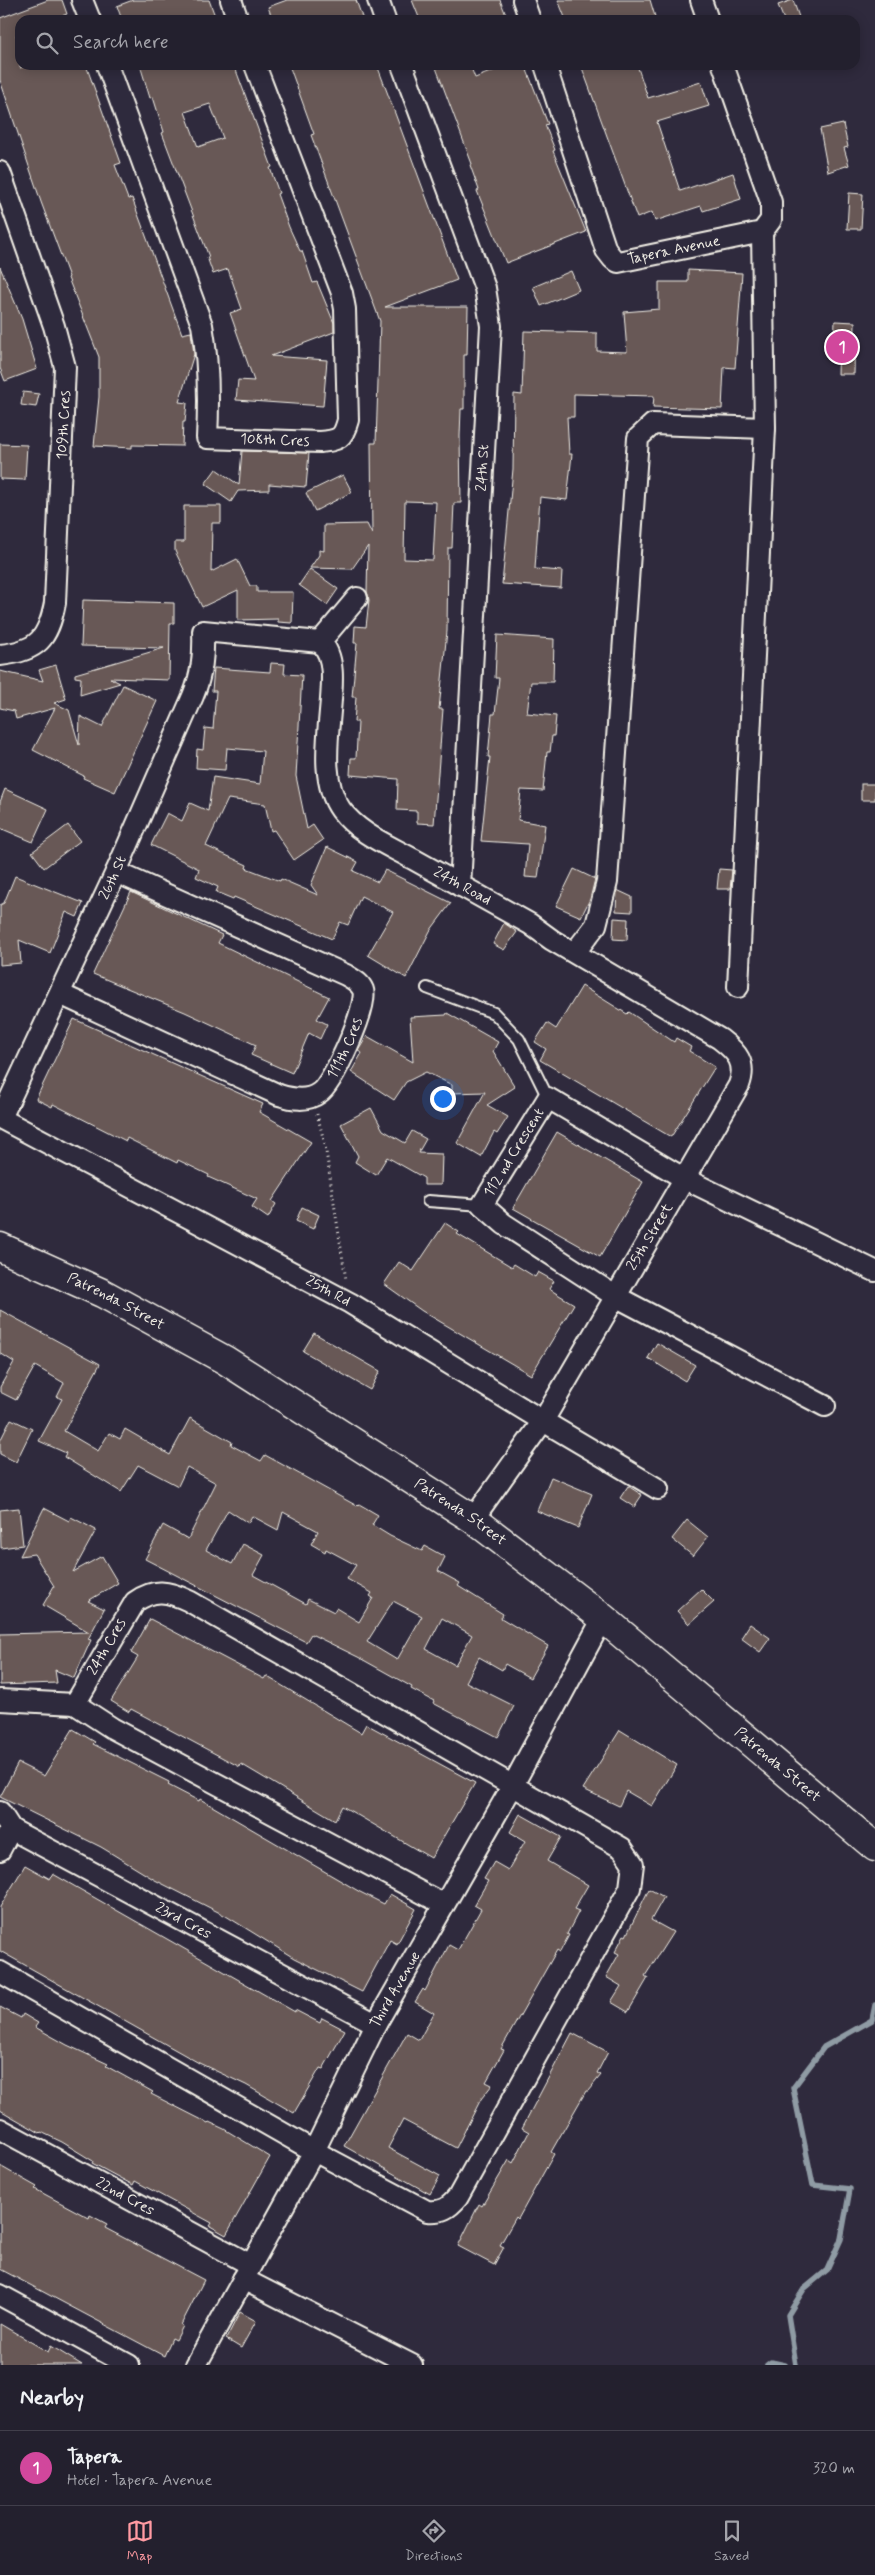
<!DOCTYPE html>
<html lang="en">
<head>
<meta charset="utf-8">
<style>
  :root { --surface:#23202e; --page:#2f2d3a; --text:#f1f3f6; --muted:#a3a3aa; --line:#403e4a; --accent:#ff9aa2 }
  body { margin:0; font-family:Mynerve,sans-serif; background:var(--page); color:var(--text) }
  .you { position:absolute; left:442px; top:1098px; width:18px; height:18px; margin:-12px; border:4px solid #fff; border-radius:50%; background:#1a73e8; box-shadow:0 0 0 8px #1a73e833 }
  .badge { display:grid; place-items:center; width:32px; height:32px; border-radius:50%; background:var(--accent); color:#fff; font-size:16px; font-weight:700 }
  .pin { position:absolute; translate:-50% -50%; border:2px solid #fff; box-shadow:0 1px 5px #0006 }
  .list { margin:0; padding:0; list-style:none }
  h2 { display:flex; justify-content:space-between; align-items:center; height:65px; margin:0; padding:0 20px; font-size:21px }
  h2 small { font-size:16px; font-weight:400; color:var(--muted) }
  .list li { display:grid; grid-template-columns:32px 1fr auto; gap:15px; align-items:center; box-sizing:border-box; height:75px; padding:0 20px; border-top:1px solid var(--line) }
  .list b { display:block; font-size:19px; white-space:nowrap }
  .list p { margin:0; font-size:16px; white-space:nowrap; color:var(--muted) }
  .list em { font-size:16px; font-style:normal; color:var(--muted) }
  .icon { flex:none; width:28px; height:28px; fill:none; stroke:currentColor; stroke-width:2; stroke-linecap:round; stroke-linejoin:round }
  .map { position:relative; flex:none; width:875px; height:2365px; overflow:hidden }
  .search { position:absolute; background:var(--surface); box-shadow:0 2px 12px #0003; left:15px; right:15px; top:15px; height:55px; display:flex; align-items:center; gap:12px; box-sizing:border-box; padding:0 18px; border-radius:15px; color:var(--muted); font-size:19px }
  .sheet { height:140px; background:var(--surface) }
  nav { display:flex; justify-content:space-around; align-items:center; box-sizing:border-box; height:70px; border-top:1px solid var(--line); background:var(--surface); font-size:14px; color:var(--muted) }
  nav a { display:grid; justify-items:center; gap:2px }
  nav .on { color:var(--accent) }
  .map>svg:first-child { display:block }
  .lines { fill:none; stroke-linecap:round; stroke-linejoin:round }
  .stream { stroke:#8f9ba4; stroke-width:5.5 }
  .building { fill:#685856; stroke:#f4f1e8; fill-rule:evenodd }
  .lane-casing { stroke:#f4f1e8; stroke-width:14 }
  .street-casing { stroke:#f4f1e8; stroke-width:24 }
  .secondary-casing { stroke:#f4f1e8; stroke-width:31 }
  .path { stroke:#f4f1e8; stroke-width:3; stroke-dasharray:1 4; stroke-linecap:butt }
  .lane { stroke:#2f2a3d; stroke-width:10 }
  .street { stroke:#2f2a3d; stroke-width:20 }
  .secondary { stroke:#2f2a3d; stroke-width:28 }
  .labels { text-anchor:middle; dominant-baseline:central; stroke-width:4; stroke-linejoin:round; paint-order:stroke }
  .street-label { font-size:15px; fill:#f4f1e8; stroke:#2f2a3d }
</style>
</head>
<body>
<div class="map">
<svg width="875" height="2365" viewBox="0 0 875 2365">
  <rect width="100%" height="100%" fill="#2f2a3d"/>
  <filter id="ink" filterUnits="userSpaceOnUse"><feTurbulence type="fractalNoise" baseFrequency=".02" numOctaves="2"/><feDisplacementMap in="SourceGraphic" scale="10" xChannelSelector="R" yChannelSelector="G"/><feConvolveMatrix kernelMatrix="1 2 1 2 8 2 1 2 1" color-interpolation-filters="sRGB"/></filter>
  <g filter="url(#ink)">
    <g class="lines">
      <g class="stream">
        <path d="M 767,2365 L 771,2362 L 785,2365"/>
        <path d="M 796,2365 L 788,2315 L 804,2289 L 827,2270 L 841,2239 L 850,2189 L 813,2185 L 793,2088 L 824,2047 L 872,2020 L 875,2005"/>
      </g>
    </g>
    <g class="building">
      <path d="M 48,0 L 62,0 L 67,14 L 50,20 L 20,20 L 20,34 L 16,35 L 20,49 L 20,68 L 29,65 L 86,65 L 121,163 L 115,165 L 128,199 L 132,198 L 182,334 L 191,332 L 194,354 L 179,402 L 187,403 L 185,422 L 183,422 L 182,446 L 132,445 L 132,448 L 94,446 L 99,397 L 99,357 L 68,278 L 69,277 L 41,202 L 0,80 L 0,18 Z"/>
      <path d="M 133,0 L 209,0 L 215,16 L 205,20 L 122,20 L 117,6 Z"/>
      <path d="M 287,0 L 356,0 L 363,20 L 273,20 L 268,7 Z"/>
      <path d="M 412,0 L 500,0 L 508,20 L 420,20 Z"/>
      <path d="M 558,0 L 650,0 L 656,20 L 566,20 Z"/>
      <path d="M 793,0 L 800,20 L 784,20 L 778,5 Z"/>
      <path d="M 140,65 L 234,65 L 272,167 L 270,168 L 279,193 L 277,194 L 289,227 L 300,251 L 302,251 L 313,283 L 317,282 L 334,323 L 334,332 L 271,356 L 327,360 L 323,406 L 236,400 L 238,380 L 254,381 L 230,313 L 242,309 L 228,269 L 213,274 L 207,257 L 209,257 L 162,133 L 164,132 L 153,97 L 150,98 ZM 210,104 L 223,138 L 198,147 L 185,112 Z"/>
      <path d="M 289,65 L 377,65 L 457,280 L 385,307 L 468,307 L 467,355 L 464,355 L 464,409 L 461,409 L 460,436 L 461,503 L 454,503 L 452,548 L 448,548 L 447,631 L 439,709 L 443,709 L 434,824 L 417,823 L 417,811 L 397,810 L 398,779 L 350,775 L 351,758 L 356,758 L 358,722 L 354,722 L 356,697 L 352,697 L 357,643 L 354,643 L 355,626 L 366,627 L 369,600 L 367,592 L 368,546 L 352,569 L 310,568 L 319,555 L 319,550 L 324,551 L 324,525 L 367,524 L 372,534 L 371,443 L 376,443 L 380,321 L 311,135 L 314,134 ZM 405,501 L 436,502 L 433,560 L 404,559 Z"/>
      <path d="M 435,65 L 470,65 L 475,78 L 508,65 L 525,65 L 548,124 L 545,125 L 555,150 L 553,151 L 586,232 L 506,263 L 477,191 L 479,190 L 470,165 L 472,164 Z"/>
      <path d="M 581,65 L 637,65 L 648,98 L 701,82 L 709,106 L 657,122 L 680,191 L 733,173 L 741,199 L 703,211 L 701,206 L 655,221 L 652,212 L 637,218 Z"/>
      <path d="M 843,124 L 848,147 L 844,148 L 849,165 L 828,172 L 820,129 Z"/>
      <path d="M 849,193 L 863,194 L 861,229 L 847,229 Z"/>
      <path d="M 0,267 L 22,319 L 37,369 L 5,381 L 0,368 Z"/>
      <path d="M 688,270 L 742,273 L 735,368 L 724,367 L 722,409 L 653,407 L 654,396 L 574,394 L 574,417 L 567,417 L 569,454 L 572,454 L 567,500 L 540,497 L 537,539 L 535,569 L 562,571 L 561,588 L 502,584 L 513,469 L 514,394 L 522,395 L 524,331 L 597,333 L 597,351 L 627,352 L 624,312 L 659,309 L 659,282 L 688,282 Z"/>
      <path d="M 571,271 L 579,290 L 541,306 L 533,287 Z"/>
      <path d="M 835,321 L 855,322 L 854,374 L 838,374 L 839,344 L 834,344 Z"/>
      <path d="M 23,392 L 39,394 L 36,407 L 21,405 Z"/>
      <path d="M 0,444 L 27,445 L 25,480 L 0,479 Z"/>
      <path d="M 242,451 L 309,453 L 306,487 L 269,484 L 269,490 L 238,491 L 231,502 L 205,484 L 216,469 L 239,485 Z"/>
      <path d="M 343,475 L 352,492 L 315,511 L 306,493 Z"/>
      <path d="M 184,506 L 221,506 L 221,523 L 212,523 L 211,572 L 237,559 L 250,586 L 257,586 L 257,592 L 293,592 L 292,623 L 278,622 L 278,619 L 238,620 L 238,590 L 202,607 L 175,551 L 175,542 L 184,542 Z"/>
      <path d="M 310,569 L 338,589 L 327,605 L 299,585 Z"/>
      <path d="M 83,600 L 174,603 L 174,623 L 170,623 L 169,680 L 110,678 L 120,683 L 80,695 L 81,678 L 75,677 L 75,674 L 164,648 L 81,646 Z"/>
      <path d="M 497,635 L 554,639 L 553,682 L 531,682 L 527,713 L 556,716 L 554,736 L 552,736 L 550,752 L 547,752 L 543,791 L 521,790 L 518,820 L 545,825 L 538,878 L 525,877 L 528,844 L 481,841 L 490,757 L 488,757 L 492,714 L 495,714 L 499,678 L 495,678 Z"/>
      <path d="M 271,663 L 285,664 L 284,674 L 302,675 L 296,776 L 307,829 L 313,825 L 323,840 L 294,860 L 274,830 L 271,831 L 265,804 L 228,799 L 206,846 L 247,865 L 246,868 L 280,881 L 281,879 L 318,895 L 311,885 L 327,847 L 358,862 L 353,871 L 378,882 L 385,870 L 451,903 L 430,931 L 406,978 L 368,955 L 393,912 L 361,896 L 348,925 L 340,922 L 332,939 L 234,897 L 233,899 L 216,892 L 218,887 L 196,877 L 199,869 L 151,845 L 167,813 L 182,821 L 190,803 L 208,811 L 213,777 L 260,784 L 263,751 L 227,748 L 225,770 L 196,768 L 197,749 L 203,750 L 205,728 L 213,729 L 216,691 L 212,691 L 214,668 L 270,672 Z"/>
      <path d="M 56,665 L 66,699 L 54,703 L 69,710 L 79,745 L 80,716 L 102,727 L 123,685 L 157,701 L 115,792 L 83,778 L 84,776 L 33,750 L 55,708 L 16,719 L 14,711 L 0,708 L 0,671 L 43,681 L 39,670 Z"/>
      <rect x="861" y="784" width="14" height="16"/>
      <path d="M 5,789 L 48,809 L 33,842 L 0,828 L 0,802 Z"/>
      <path d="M 68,825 L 80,841 L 44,868 L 32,852 Z"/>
      <path d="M 574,869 L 595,879 L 590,899 L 581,917 L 556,906 Z"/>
      <path d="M 719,869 L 732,870 L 730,889 L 717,889 Z"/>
      <path d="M 15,876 L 83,903 L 77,917 L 66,912 L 50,953 L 19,940 L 21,963 L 0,965 L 0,905 L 4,903 Z"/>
      <path d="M 617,890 L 632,897 L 632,912 L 616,911 Z"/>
      <path d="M 131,892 L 222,935 L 218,943 L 329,997 L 317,1019 L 327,1024 L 320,1039 L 309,1033 L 292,1073 L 251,1055 L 256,1045 L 185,1012 L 93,974 Z"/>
      <path d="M 614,918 L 628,919 L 627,940 L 613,939 Z"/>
      <path d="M 504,923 L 517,932 L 504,950 L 493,944 Z"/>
      <path d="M 582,986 L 627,1014 L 629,1012 L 674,1042 L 676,1038 L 691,1047 L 689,1051 L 715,1067 L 671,1137 L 540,1060 L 546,1049 L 535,1042 L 547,1023 L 556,1029 Z"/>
      <path d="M 447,1013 L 498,1042 L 493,1051 L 515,1087 L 487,1105 L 508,1117 L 497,1134 L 494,1132 L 481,1157 L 457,1143 L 485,1092 L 452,1093 L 452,1085 L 426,1072 L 406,1082 L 394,1100 L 351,1072 L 362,1053 L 358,1051 L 367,1036 L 413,1062 L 410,1017 L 446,1015 Z"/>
      <path d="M 74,1019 L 263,1104 L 259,1112 L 311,1142 L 272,1201 L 276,1204 L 268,1218 L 252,1207 L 257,1199 L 208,1177 L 209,1175 L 178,1160 L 177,1163 L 127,1138 L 126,1141 L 53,1104 L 52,1107 L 36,1099 Z"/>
      <path d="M 371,1108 L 383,1130 L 405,1143 L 412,1131 L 426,1139 L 418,1153 L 442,1154 L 441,1185 L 424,1185 L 424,1178 L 387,1157 L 376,1175 L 355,1162 L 358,1156 L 341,1124 Z"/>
      <path d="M 557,1132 L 643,1182 L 600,1257 L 513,1208 Z"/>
      <path d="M 302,1207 L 319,1215 L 313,1229 L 296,1221 Z"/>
      <path d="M 445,1223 L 459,1232 L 457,1234 L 512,1267 L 514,1264 L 535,1277 L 538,1272 L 554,1281 L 549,1289 L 574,1304 L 531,1375 L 422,1311 L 384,1284 L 399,1262 L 413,1271 Z"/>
      <path d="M 0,1310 L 100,1364 L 64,1431 L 98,1451 L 109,1433 L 120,1439 L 125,1429 L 170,1455 L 190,1418 L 232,1442 L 231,1445 L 261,1461 L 265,1455 L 357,1506 L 359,1504 L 378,1515 L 372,1525 L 390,1536 L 422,1551 L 425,1546 L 445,1557 L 438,1571 L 460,1583 L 458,1586 L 503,1614 L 501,1618 L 548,1646 L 530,1678 L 505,1664 L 502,1670 L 479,1657 L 466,1682 L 514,1706 L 498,1737 L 433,1703 L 434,1701 L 411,1689 L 412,1687 L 358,1657 L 311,1634 L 306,1642 L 145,1559 L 163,1525 L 188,1539 L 216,1483 L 187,1467 L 178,1486 L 138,1465 L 121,1492 L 64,1457 L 66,1453 L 39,1441 L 62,1399 L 57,1397 L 64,1383 L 35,1366 L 16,1400 L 0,1392 L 0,1387 L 14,1362 L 0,1353 ZM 228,1510 L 248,1523 L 252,1516 L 278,1530 L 283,1512 L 318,1531 L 311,1544 L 325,1552 L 326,1549 L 356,1565 L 347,1579 L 372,1593 L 370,1596 L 373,1598 L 359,1622 L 336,1608 L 334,1612 L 308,1599 L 306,1604 L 253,1575 L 264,1555 L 243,1544 L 232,1564 L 206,1550 ZM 393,1601 L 422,1616 L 397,1660 L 367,1642 ZM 442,1618 L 472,1635 L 455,1665 L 426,1649 Z"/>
      <path d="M 314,1333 L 380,1371 L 370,1390 L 303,1351 Z"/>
      <path d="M 657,1343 L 695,1365 L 685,1381 L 648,1358 Z"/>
      <path d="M 11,1419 L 32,1429 L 16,1462 L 0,1454 L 0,1441 Z"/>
      <path d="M 551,1477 L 592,1494 L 578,1528 L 537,1511 Z"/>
      <path d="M 628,1486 L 642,1495 L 634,1507 L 620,1498 Z"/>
      <path d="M 19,1508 L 23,1545 L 1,1548 L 0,1510 Z"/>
      <path d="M 44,1508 L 69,1521 L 71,1517 L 96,1530 L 73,1572 L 102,1556 L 118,1583 L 88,1601 L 104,1609 L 88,1639 L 91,1640 L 74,1678 L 55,1670 L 57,1683 L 0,1685 L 0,1634 L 89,1632 L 43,1605 L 54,1586 L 34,1554 L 20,1556 Z"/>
      <path d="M 687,1520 L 708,1537 L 693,1556 L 672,1539 Z"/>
      <path d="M 701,1589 L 714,1602 L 689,1624 L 677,1611 Z"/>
      <path d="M 150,1619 L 264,1679 L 266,1676 L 361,1733 L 366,1724 L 475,1783 L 431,1858 L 342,1806 L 335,1820 L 241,1764 L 240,1767 L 131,1709 L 129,1712 L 111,1701 L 138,1657 L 131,1653 Z"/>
      <path d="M 750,1624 L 770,1638 L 760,1652 L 741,1638 Z"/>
      <path d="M 73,1729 L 95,1742 L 93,1744 L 169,1782 L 168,1785 L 199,1801 L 200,1799 L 360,1892 L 384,1904 L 390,1894 L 416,1909 L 397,1944 L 390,1940 L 362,1992 L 294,1958 L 226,1916 L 155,1880 L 101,1847 L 0,1797 L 18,1763 L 44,1776 Z"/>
      <path d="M 620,1730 L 677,1765 L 652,1806 L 626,1791 L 619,1806 L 583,1789 Z"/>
      <path d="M 520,1814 L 561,1837 L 547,1861 L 588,1885 L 574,1909 L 579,1911 L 567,1934 L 569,1935 L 560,1952 L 557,1950 L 501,2049 L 504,2050 L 486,2082 L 492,2085 L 481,2099 L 456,2148 L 403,2120 L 388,2148 L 440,2176 L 430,2194 L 344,2146 L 407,2033 L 419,2040 L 434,2013 L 415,2002 L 423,1989 L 425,1991 L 449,1945 L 458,1950 L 481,1909 L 474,1905 L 488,1881 L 484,1879 L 494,1862 L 508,1870 L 525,1841 L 510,1832 Z"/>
      <path d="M 25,1865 L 50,1879 L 53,1874 L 295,2012 L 295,2010 L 320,2023 L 322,2018 L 345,2030 L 323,2069 L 320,2068 L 294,2113 L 246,2085 L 199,2063 L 0,1951 L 0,1907 Z"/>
      <path d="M 649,1889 L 664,1897 L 651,1920 L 673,1932 L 645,1976 L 648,1978 L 628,2012 L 611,2002 L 621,1986 L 606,1977 L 619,1954 L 615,1952 L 624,1935 L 626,1936 Z"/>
      <path d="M 0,2007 L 21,2018 L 23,2014 L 38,2023 L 35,2027 L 67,2045 L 108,2064 L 106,2066 L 153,2092 L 151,2094 L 208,2123 L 209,2122 L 224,2129 L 270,2157 L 226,2235 L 210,2226 L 212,2223 L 135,2181 L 133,2185 L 92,2163 L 93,2161 L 62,2142 L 41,2132 L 40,2133 L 0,2110 Z"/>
      <path d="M 572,2033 L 608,2052 L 597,2073 L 601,2075 L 588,2091 L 586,2091 L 551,2152 L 554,2154 L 518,2219 L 516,2217 L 500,2245 L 504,2247 L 494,2265 L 458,2246 L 479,2204 L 482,2206 L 509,2160 L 513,2163 L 529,2132 L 522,2128 Z"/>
      <path d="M 0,2166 L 37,2187 L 35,2189 L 89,2218 L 90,2215 L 107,2224 L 105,2228 L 204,2280 L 181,2325 L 183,2326 L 176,2340 L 172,2338 L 164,2356 L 0,2269 Z"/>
      <path d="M 240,2312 L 256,2321 L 241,2348 L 226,2339 Z"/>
      <path d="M 0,2324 L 48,2352 L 51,2346 L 82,2365 L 0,2365 Z"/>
    </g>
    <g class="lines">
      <defs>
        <g id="lane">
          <path d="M 427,988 L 494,1013 L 519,1039 L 548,1098"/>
          <path d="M 428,1201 L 482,1205"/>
        </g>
        <g id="street">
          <path d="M 82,0 L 90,20"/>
          <path d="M 231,0 L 238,20"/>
          <path d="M 378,0 L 385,20"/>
          <path d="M 523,0 L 530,20"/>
          <path d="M 701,0 L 708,20"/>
          <path id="s1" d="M 107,65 L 202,325 C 209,363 209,399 207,438 L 320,442 C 339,440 343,439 348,420 L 345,309 L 342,293 L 255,65"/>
          <path d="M 402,65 L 485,288 L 491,326 L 460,886"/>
          <path id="s2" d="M 545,65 L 606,250 L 613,259 L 618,262 L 762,232 L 771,220 L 771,202 L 723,65"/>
          <path d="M 0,172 L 54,326 L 65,367 L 55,603 C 48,639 38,651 0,655"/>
          <path id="s3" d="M 320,642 C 352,668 306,763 341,810 C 359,834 388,845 413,859 C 452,881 491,902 530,924 L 552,940 L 720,1039 C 737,1052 747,1063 739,1085 L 543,1421 L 658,1489"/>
          <path d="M 320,642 L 357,598"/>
          <path d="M 575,952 L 596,925 L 607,882 L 638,438 L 653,424 L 765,428"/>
          <path d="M 738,987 L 765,428 L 762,232"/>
          <path id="s4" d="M 60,994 L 279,1095 C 292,1099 307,1102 319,1093 C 333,1084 369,1005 363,990 C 360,982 352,979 346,975 L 116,872"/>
          <path id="s5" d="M 0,1118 L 350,1303 L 543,1421 L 473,1519"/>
          <path id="s6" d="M 1,1118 L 116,872 L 193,696 C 202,674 204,655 203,631 L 320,642"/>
          <path id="s7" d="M 825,1406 L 615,1296 L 504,1224 L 482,1205 L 548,1098 L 685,1179 L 875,1271"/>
          <path d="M 0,1700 L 75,1704"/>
          <path d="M 0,1812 L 11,1829"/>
          <path id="s8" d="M 0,1850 L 11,1829 L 376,2024"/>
          <path d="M 0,1972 L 314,2151 L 427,2211 C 442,2212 448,2209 458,2197 L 630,1888 L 633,1864 L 622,1848 L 189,1601 C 168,1591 154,1588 135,1602 L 75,1704 L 112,1728 L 443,1904"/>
          <path id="s9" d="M 0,2129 L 251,2265"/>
          <path d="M 243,2279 L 412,2365"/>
          <path d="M 0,2295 L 129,2365"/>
          <path id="s10" d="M 196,2365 L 314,2151 L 376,2024 L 513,1785 L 603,1618"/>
        </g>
        <g id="secondary">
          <path id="s11" d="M 0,1247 L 102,1293 L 225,1360 L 473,1519 L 603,1618 L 875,1847"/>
        </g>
      </defs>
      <use href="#lane" class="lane-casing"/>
      <use href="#street" class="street-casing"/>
      <use href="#secondary" class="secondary-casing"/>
      <path class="path" d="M 317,1114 L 325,1145 L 346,1280"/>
      <use href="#lane" class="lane"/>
      <use href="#street" class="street"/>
      <use href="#secondary" class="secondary"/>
    </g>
  </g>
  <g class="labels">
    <g class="street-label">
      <text stroke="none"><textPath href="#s2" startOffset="269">Tapera Avenue</textPath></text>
      <text transform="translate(64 425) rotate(-87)">109th Cres</text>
      <text stroke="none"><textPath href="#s1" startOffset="458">108th Cres</textPath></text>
      <text transform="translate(483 468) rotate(-87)">24th St</text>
      <text stroke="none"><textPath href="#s6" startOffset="265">26th St</textPath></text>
      <text stroke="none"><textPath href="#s3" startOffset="318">24th Road</textPath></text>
      <text stroke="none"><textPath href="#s4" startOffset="335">111th Cres</textPath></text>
      <text stroke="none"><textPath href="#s7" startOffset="460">112 nd Crescent</textPath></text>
      <text transform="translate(650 1237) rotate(-59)">25th Street</text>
      <text stroke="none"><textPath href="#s5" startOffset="371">25th Rd</textPath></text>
      <text stroke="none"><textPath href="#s11" startOffset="128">Patrenda Street</textPath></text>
      <text stroke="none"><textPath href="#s11" startOffset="532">Patrenda Street</textPath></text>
      <text transform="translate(107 1647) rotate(-60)">24th Cres</text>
      <text stroke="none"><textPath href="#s11" startOffset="938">Patrenda Street</textPath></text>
      <text stroke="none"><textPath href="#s8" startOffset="219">23rd Cres</textPath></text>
      <text stroke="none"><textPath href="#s10" startOffset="425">Third Avenue</textPath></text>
      <text stroke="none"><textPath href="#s9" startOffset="142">22nd Cres</textPath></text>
    </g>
  </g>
</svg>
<div class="you"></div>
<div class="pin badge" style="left:842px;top:347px;background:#d1479c">1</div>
<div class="search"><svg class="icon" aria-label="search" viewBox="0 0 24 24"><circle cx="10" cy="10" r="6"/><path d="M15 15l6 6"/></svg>Search here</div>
</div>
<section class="sheet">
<h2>Nearby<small></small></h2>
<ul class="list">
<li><span class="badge" style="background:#d1479c">1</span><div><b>Tapera</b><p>Hotel · Tapera Avenue</p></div><em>320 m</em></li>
</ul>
</section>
<nav>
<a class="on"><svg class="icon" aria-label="map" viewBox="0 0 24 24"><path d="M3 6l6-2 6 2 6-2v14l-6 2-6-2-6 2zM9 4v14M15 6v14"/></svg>Map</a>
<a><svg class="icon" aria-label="directions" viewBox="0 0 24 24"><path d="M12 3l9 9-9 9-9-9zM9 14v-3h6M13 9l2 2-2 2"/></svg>Directions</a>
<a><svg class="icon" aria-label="saved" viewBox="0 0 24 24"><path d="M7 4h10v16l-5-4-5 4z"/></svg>Saved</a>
</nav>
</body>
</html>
